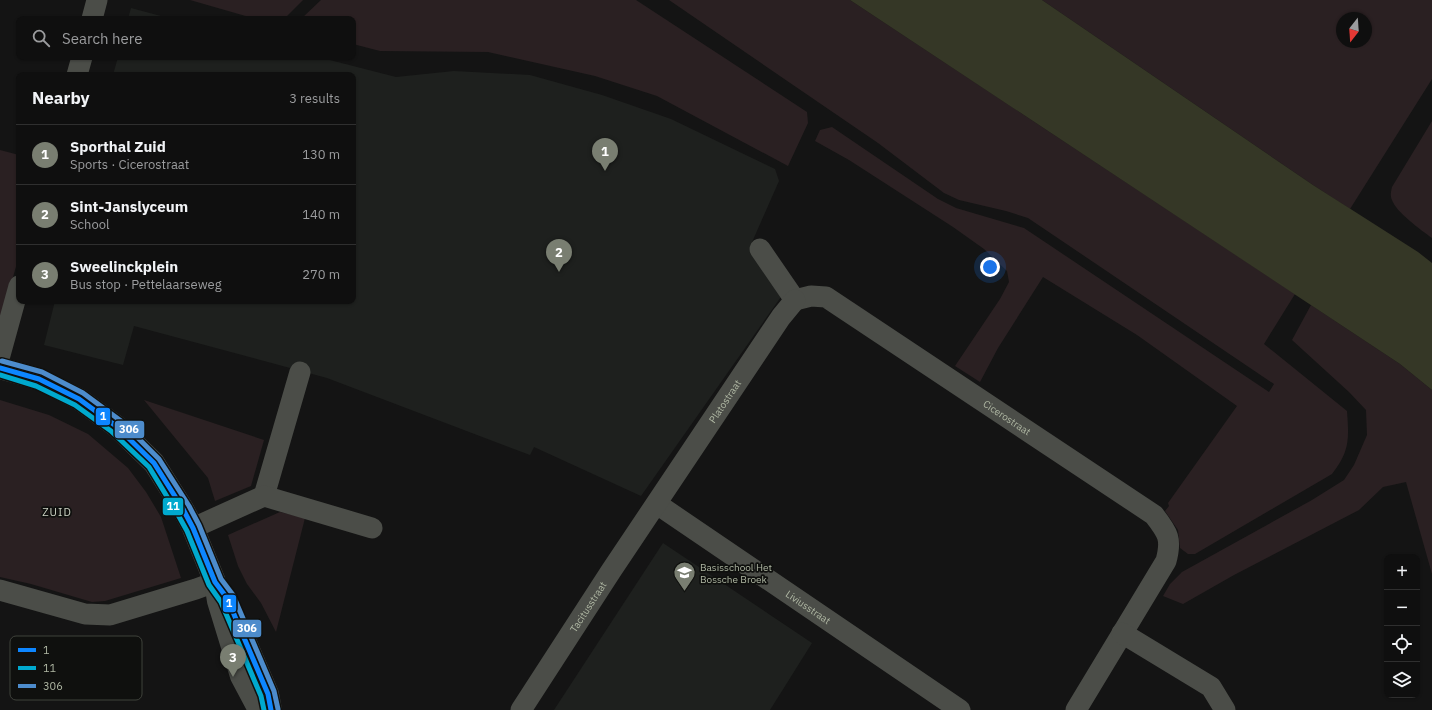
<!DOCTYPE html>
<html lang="en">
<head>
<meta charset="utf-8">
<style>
  :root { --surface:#0f0f0f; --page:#181818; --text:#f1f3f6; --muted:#9b9c9e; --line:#2f2f2f; --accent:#797e71 }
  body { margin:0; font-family:"IBM Plex Sans",sans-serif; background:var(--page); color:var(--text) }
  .controls { position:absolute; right:12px; bottom:12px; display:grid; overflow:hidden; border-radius:8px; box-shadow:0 1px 3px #0004 }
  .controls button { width:36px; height:36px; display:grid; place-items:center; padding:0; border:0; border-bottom:1px solid var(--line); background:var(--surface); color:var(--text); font:20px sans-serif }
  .compass { position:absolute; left:1336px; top:12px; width:36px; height:36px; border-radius:50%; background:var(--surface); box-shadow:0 1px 3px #0004; rotate:197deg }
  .you { position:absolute; left:990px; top:267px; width:14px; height:14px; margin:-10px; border:3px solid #fff; border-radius:50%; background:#1a73e8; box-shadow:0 0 0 6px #1a73e833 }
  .badge { display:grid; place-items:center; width:26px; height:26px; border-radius:50%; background:var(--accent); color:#fff; font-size:13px; font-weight:700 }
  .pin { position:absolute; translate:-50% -33px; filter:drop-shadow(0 1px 2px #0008) }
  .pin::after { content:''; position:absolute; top:21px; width:14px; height:12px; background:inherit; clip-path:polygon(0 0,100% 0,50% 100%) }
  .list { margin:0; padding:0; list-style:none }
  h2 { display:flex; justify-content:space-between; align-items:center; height:52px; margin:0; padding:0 16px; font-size:17px }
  h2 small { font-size:13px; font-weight:400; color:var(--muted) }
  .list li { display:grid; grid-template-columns:26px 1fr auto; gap:12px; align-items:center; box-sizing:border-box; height:60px; padding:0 16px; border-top:1px solid var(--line) }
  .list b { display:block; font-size:15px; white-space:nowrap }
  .list p { margin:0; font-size:13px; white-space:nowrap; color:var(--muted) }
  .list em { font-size:13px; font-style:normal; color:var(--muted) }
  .icon { flex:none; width:22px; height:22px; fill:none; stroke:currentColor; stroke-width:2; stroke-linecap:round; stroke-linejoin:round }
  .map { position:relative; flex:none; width:1432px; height:710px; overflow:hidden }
  .search { position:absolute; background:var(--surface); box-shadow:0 1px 3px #0004; left:16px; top:16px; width:340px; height:44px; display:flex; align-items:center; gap:10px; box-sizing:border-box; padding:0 14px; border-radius:8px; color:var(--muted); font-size:15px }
  .panel { position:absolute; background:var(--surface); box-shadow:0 1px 3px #0004; left:16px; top:72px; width:340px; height:232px; border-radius:8px }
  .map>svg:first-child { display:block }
  .built { fill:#1e201e }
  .green { fill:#2a2022; fill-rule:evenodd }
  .water { fill:#353726 }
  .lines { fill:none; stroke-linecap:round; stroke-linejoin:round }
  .minor { stroke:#4b4d48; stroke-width:21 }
  .tertiary { stroke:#4b4d48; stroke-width:22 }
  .bus-1-casing { stroke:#0f100e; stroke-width:8 }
  .bus-2-casing { stroke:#0f100e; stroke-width:8 }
  .bus-3-casing { stroke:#0f100e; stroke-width:8 }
  .bus-1 { stroke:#0d86ff; stroke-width:5 }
  .bus-2 { stroke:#00a9ce; stroke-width:5 }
  .bus-3 { stroke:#4d8ccc; stroke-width:5 }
  .labels { text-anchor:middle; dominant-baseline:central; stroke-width:3.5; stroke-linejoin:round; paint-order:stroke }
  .street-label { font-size:10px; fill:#afb7a3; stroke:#0f100e }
  .poi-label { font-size:10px; fill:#afb7a3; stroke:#0f100e; text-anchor:start }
  .neighbourhood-label { font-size:11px; letter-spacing:1px; fill:#cdd3c5; stroke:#0f100e }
  .key { fill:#0f100e; stroke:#3f423b; stroke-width:1 }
  .key-label { font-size:11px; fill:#afb7a3 }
  .line-badge { stroke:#0f100e; stroke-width:1.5 }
  .badge-label { font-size:11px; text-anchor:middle; font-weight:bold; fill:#fff }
</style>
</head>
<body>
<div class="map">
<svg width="1432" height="710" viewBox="0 0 1432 710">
  <rect width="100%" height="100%" fill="#141414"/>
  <g class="built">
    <path d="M 131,8 L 172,19 L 128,19 Z"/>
    <path d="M 118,57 L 318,57 L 396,77 L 454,71 L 530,75 L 602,95 L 671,119 L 775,169 L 779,181 L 749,249 L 783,294 L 641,496 L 534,447 L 530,455 L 327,378 L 134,326 L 123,365 L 44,345 L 55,301 L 353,301 L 353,75 L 113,75 Z"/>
    <path d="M 663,543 L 812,643 L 770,710 L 554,710 Z"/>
  </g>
  <g class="green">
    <path d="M 190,0 L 303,0 L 284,19 L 256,19 Z"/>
    <path d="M 321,0 L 636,0 L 807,112 L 808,123 L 788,166 L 657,96 L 595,76 L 488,52 L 380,51 L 353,44 L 353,19 L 301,19 Z"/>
    <path d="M 669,0 L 850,0 L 1295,294 L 1264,344 L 1347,411 C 1349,439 1350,451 1332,474 L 1195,554 L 1188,554 L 1180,548 L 1178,530 L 1165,511 L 1169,506 L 1168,503 L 1237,406 L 1137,335 L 1043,277 L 998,348 L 980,382 L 955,366 L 1000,299 L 1009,282 L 1007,271 L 984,249 L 953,227 L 849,160 L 815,141 L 820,130 L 832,127 L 938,199 L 956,208 L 1024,228 L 1269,392 L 1274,384 L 1028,218 L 1006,211 L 959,200 L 944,193 L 878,143 Z"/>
    <path d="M 1042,0 L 1432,0 L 1432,79 L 1350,209 L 1313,185 ZM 1342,18 L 1366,18 L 1366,42 L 1342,42 Z"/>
    <path d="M 1432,121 L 1432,238 C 1421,230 1396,212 1392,200 C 1390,196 1391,191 1392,187 Z"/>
    <path d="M 0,150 L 19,155 L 19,256 L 0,323 Z"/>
    <path d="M 1311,305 L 1400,364 L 1432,390 L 1432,574 L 1406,482 L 1383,487 L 1359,510 L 1234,575 L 1183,604 L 1163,596 L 1170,584 L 1182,572 L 1312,500 L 1344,480 L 1354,465 L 1367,435 L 1366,410 L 1349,392 L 1292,340 Z"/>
    <path d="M 0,400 L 49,415 L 88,434 L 128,468 L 146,492 L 161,517 L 181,578 L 105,601 L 92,602 L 31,584 L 0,577 Z"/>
    <path d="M 144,400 L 264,440 L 251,486 L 215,501 L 208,478 Z"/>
    <path d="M 280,512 L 305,518 L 276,632 L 261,603 L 247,584 L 238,566 L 228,535 Z"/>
  </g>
  <path class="water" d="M 850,0 L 1042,0 L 1313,185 L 1418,252 L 1432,263 L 1432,390 L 1400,364 Z"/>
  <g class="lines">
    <g class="minor">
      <path d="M 92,19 L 97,0"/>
      <path d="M 77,75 L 82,57"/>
      <path d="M 760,249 L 795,300"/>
      <path id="s1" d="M 795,300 L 811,296 L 826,297 L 1154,515 C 1168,533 1172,539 1166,561 L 1076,710"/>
      <path d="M 0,355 L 19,286"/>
      <path d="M 264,496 L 300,372"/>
      <path id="s2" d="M 657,504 L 960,710"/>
      <path d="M 193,528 L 264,496 L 372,528"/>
      <path d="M 0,590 L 85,614 L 110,615 L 196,589 L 215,582"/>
      <path d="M 1122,633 L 1211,687 L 1225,710"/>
      <path id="s3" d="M 521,710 L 611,571 L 781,317 L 795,300"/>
    </g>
    <g class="tertiary">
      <path d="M 0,368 L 39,379 L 79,399 L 116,426 L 154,463 L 183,509 L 193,528 L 215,582 L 218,601 L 241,676 L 259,710"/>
      <path d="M 238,624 L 268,694 L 271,710"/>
    </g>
    <defs>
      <path id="bus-1" d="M 0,368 L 39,379 L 79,399 L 116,426 L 154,463 L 183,509 L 193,528 L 215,582 L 227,598 L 268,694 L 271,710"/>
      <path id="bus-2" d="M 0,375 L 36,386 L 75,405 L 111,431 L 149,467 L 177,513 L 187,531 L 209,585 L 221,602 L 261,696 L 264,710"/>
      <path id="bus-3" d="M 2,361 L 42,372 L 83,393 L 121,421 L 159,459 L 189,506 L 199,525 L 221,579 L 233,595 L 274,691 L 278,709"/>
    </defs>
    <use href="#bus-1" class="bus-1-casing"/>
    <use href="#bus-2" class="bus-2-casing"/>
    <use href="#bus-3" class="bus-3-casing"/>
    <use href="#bus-1" class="bus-1"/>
    <use href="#bus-2" class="bus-2"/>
    <use href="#bus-3" class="bus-3"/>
  </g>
  <defs>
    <symbol id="school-pin" viewBox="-11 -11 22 30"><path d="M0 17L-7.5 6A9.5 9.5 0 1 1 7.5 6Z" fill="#797e71" stroke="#0f100e"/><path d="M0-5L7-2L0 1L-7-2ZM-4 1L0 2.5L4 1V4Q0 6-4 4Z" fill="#fff"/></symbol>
  </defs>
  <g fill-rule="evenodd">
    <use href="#school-pin" x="672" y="560" width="25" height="34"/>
  </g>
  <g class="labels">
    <g class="street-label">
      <text stroke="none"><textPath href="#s3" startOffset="370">Platostraat</textPath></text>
      <text stroke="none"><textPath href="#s1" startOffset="249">Cicerostraat</textPath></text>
      <text stroke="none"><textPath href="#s3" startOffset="123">Tacitusstraat</textPath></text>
      <text stroke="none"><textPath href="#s2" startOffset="183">Liviusstraat</textPath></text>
    </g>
    <g class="poi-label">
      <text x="700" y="567">Basisschool Het<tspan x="700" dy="12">Bossche Broek</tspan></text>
    </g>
    <g class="neighbourhood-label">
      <text x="57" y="512">ZUID</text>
    </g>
  </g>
  <rect x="10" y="636" width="132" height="64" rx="6" class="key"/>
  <rect x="18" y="648" width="18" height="4" fill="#0d86ff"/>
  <rect x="18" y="666" width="18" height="4" fill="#00a9ce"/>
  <rect x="18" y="684" width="18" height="4" fill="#4d8ccc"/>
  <g class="key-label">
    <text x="43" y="654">1</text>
    <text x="43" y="672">11</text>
    <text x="43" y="690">306</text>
  </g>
  <g class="line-badge">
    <rect x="95" y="407" width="16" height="19" rx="4" fill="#0d86ff"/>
    <rect x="114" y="420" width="31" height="19" rx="4" fill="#4d8ccc"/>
    <rect x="162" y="497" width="22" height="19" rx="4" fill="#00a9ce"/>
    <rect x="222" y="594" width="15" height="19" rx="4" fill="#0d86ff"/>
    <rect x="232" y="619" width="30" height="19" rx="4" fill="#4d8ccc"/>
  </g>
  <g class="badge-label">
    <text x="103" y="420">1</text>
    <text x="129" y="433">306</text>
    <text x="173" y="510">11</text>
    <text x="229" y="607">1</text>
    <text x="247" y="632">306</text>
  </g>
</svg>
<div class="controls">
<button>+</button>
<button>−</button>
<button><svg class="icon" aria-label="locate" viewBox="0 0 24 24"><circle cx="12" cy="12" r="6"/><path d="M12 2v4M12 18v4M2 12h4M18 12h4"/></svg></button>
<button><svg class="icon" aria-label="layers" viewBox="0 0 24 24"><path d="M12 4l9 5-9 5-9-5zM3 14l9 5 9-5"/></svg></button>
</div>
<svg class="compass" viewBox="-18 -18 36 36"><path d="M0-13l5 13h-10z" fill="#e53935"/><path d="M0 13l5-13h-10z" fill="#9b9c9e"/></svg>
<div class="you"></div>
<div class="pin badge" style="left:605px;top:171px">1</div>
<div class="pin badge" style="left:559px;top:272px">2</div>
<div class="pin badge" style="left:233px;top:677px">3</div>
<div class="search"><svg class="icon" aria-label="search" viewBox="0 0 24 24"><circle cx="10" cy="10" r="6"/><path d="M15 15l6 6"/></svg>Search here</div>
<section class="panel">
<h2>Nearby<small>3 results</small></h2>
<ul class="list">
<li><span class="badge">1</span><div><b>Sporthal Zuid</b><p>Sports · Cicerostraat</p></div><em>130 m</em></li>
<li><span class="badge">2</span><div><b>Sint-Janslyceum</b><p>School</p></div><em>140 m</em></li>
<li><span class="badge">3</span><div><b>Sweelinckplein</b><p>Bus stop · Pettelaarseweg</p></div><em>270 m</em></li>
</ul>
</section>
</div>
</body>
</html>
